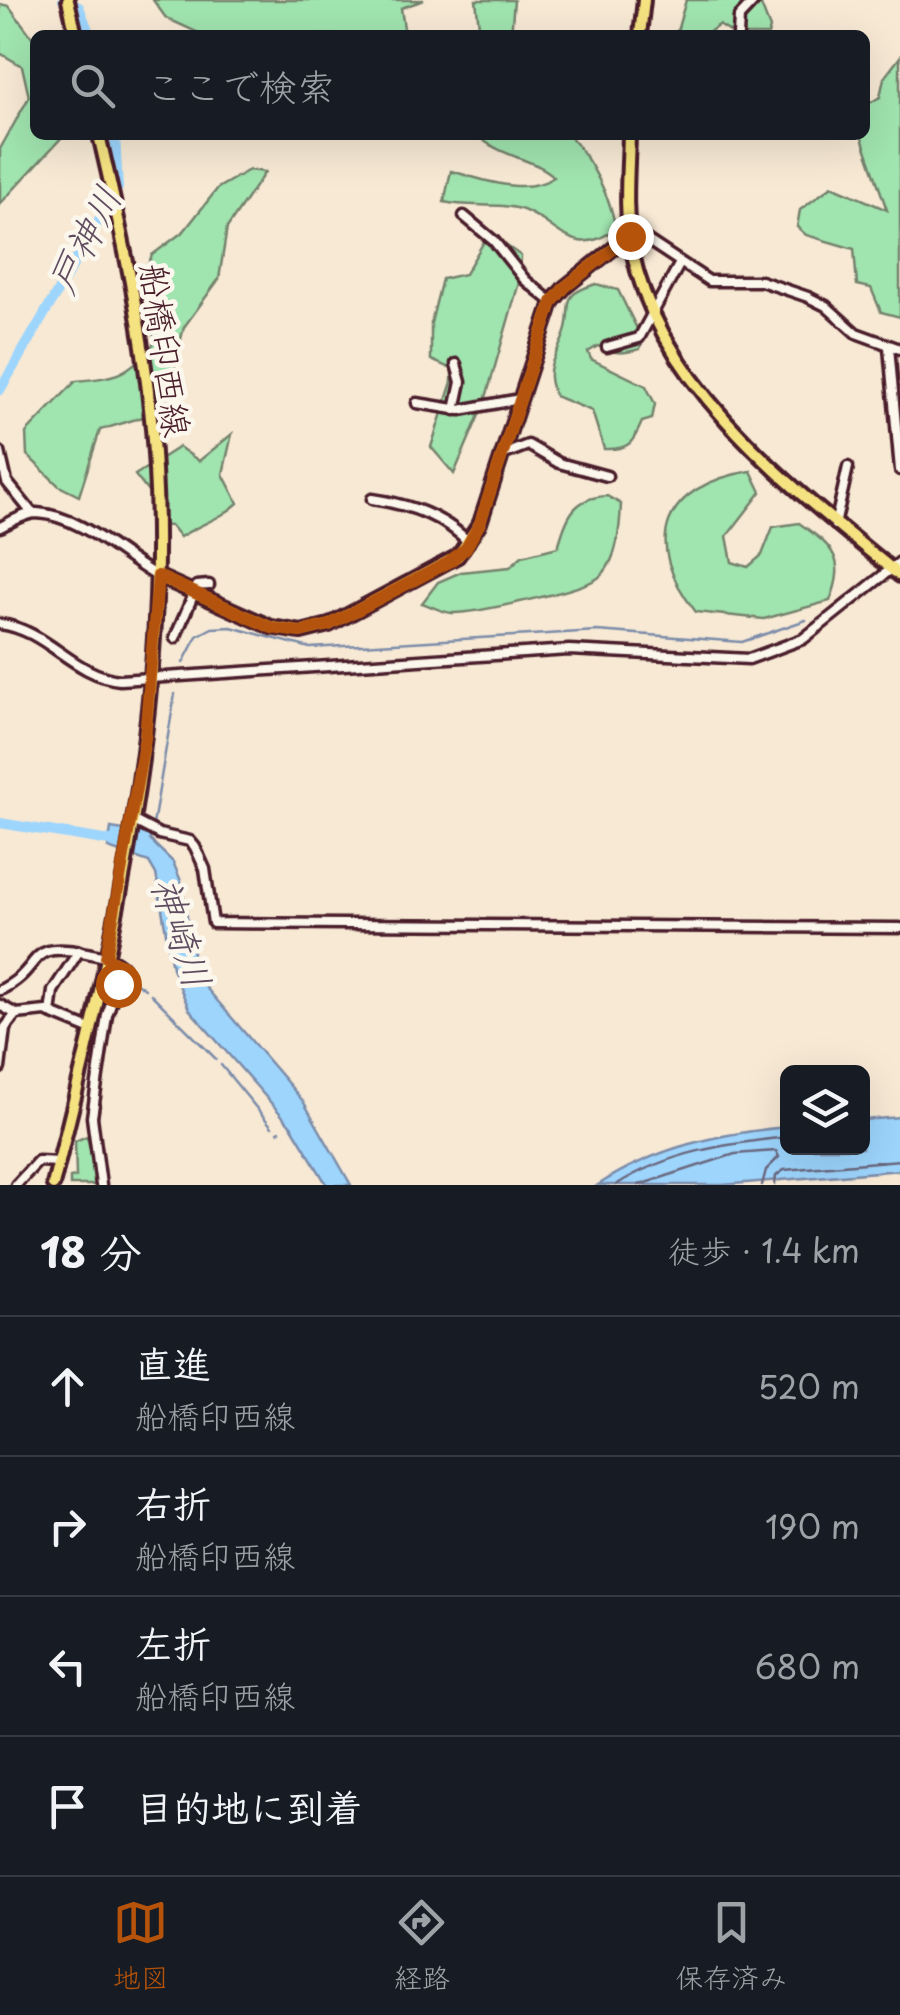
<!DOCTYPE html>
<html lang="ja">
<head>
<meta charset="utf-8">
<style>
  :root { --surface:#171b24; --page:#20242c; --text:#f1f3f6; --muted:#9ea1a6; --line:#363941; --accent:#b45309 }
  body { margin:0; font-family:"Playpen Sans","Klee One",sans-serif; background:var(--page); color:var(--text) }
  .controls { position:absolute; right:30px; bottom:30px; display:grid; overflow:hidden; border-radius:15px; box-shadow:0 10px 40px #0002 }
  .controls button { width:90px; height:90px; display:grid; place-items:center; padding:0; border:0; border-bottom:2px solid var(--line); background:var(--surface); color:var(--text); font:50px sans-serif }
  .stop { position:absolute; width:30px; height:30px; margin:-22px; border:8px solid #b45309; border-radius:50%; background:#fff }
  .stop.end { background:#b45309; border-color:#fff; box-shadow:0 2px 10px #0008 }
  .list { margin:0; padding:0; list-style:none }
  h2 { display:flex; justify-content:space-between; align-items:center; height:130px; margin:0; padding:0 40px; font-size:42px }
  h2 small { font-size:32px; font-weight:400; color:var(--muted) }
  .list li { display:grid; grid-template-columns:65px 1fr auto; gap:30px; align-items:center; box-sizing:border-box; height:140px; padding:0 40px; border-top:2px solid var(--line) }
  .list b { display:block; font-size:38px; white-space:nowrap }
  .list p { margin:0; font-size:32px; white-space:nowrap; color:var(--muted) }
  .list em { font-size:32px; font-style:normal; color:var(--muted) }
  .icon { flex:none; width:55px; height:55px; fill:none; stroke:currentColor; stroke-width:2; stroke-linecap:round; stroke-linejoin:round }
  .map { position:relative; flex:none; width:900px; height:1185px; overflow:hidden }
  .search { position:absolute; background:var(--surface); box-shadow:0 10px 40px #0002; left:30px; right:30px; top:30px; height:110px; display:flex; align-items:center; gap:25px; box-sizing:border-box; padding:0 35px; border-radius:15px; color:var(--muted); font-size:38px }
  .sheet { height:690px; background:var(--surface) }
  nav { display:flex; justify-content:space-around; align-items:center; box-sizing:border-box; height:140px; border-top:2px solid var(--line); background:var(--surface); font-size:28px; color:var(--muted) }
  nav a { display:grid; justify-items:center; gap:5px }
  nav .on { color:var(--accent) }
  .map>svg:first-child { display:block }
  .green { fill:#a0e4af; stroke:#75826d; stroke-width:2.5 }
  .water { fill:#9dd5fd; stroke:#7c8ca9; stroke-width:2.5 }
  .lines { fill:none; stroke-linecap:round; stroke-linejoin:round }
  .shore { stroke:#6b687f; stroke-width:2.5 }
  .stream { stroke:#7c8ca9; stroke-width:2.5 }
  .river { stroke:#9dd5fd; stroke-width:10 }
  .minor-casing { stroke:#4a1f2b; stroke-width:15 }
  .major-casing { stroke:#4a1f2b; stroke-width:18 }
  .minor { stroke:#fbf7ec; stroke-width:8 }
  .major { stroke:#f5e382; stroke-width:10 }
  .route { stroke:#b45309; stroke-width:12 }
  .labels { text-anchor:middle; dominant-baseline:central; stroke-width:9; stroke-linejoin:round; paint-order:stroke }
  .street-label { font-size:35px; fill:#4a1f2b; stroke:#fbf7ec }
  .water-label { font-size:38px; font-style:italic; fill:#5f4c60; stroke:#fbf7ec }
</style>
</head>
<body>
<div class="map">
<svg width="900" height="1185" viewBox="0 0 900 1185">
  <rect width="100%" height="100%" fill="#f7e9d4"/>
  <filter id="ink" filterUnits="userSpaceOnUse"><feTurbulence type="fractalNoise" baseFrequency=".01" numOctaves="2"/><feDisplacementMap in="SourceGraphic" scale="20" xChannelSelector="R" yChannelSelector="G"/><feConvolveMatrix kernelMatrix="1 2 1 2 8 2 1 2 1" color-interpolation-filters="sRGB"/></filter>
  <g filter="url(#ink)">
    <g class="green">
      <path d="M 153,0 L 424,0 L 401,8 L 405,35 L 203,35 L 166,18 Z"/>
      <path d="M 476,0 L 514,0 L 511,35 L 480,35 Z"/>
      <path d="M 686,0 L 759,0 L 770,28 L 768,35 L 735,35 L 719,25 L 705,35 L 676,35 Z"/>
      <path d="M 0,4 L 9,6 L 35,41 L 35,135 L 64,135 L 0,204 L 0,149 L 29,97 L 22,66 L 0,53 Z"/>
      <path d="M 900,57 L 900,317 L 881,312 L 871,288 L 857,285 L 854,249 L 806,235 L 797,227 L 800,210 L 832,186 L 887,210 L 861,135 L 865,135 L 865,106 L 880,97 L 884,78 Z"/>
      <path d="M 477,135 L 569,135 C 589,156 613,201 615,229 C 573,261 558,223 523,210 C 500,202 469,208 444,202 L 451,171 C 481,179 525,197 554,177 C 539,160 500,157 477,135 Z"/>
      <path d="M 249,170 L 265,172 L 227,228 L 219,279 L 184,327 L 163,411 L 100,430 L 79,496 L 59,486 L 27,455 L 26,433 L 76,381 C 118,377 128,375 155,342 L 143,277 L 152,255 L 184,231 L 218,188 Z"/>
      <path d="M 489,233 L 521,256 L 520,279 L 485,401 L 454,474 L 431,447 L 452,382 L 452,369 L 431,360 L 431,323 L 442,279 L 465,274 Z"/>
      <path d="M 596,284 L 618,290 L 642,339 L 640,349 C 623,354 613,354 598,346 L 588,352 L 591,359 L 646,386 L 655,404 L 652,419 L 642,422 C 633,443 629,450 604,449 L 592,411 L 555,396 C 541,364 559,356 566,329 C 572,301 560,295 596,284 Z"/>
      <path d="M 232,434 L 223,474 L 238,503 C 221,519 200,524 180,537 L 171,526 L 153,525 L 152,497 L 135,475 L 179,447 L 199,461 Z"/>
      <path d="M 751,471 L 761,492 L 727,536 L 732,562 L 748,567 L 762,555 L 773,527 L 799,523 C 833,547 847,558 830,601 L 764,619 L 696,612 C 640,542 663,485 751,471 Z"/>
      <path d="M 607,496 L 621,504 C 620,526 618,563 598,578 C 582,590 474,614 452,613 C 442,612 431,606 422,603 L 438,582 L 461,572 L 510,567 L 522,556 L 558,547 C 567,517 573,497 607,496 Z"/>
      <path d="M 87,1136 L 98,1185 L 70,1185 L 70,1178 L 76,1177 L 75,1141 Z"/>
    </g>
    <g class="water">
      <path d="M 111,828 L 150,834 L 150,840 L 173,862 L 181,881 L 197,977 L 303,1101 L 351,1185 L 327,1185 L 292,1127 L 189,1009 L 172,968 L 156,874 L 149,862 L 108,848 Z"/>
      <path d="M 900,1117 L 900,1170 L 722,1185 L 598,1185 C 656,1147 720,1133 787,1127 L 788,1148 L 862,1148 L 863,1120 Z"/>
    </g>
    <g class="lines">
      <g class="shore">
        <path d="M 616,1185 C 667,1152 729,1143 788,1137"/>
        <path d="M 639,1185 L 735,1154 L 776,1151 L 779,1157 L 766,1170 L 762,1185"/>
        <path d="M 775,1185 L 776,1176 L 784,1170 L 900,1160"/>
      </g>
      <g class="stream">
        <path d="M 183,663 L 197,636 L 212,628 L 231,627 L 310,648 L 597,631 L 742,642 L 806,620"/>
        <path d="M 153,825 L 175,694"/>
        <path d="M 128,977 L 145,989"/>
        <path d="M 151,994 L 216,1059"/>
        <path d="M 221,1065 L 272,1127"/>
        <path d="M 278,1132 L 280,1131"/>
      </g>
      <g class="river">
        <path d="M 63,0 L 79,7 L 90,35"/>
        <path d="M 0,390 L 118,188 L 115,135"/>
        <path d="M 0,823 L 122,843"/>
      </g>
      <defs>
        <g id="minor">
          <path d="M 738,35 L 739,17 L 755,0"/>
          <path d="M 464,216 L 494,241 L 525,280 L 552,302"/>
          <path d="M 629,236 L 644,238 L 709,281 L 761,281 L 808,297 L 826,306 L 856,333 L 900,349"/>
          <path d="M 607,347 L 639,338 L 680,263"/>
          <path d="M 889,347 L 900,470"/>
          <path d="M 417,403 L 460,410 L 520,399"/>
          <path d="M 455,410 L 461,382 L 456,364"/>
          <path d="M 0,452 L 7,482 L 32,513"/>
          <path d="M 502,455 L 528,445 L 559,463 L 607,476"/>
          <path d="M 372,499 C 407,504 445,516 469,543"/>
          <path d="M 835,525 L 848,467"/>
          <path d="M 0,527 C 11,522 25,513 37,513 C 82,516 120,555 157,576"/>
          <path d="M 0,624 C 48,630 72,675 120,680 L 569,650 L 749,659 L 803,639 L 900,562"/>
          <path d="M 175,638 L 197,586 L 209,585"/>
          <path d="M 132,820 L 159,834 L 190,841 L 195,847 L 205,869 L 213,923 L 900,928"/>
          <path d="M 0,990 C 47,967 22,940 87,953 C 100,956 114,957 123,967 L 107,1015 L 92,1117 L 101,1185"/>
          <path d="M 0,1005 L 16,1014"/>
          <path d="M 50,1013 L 53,991 L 79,951"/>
          <path d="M 0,1068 L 5,1028 L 16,1014 L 46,1011 L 92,1030"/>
          <path d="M 16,1185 L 38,1161 L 59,1162"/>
        </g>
        <g id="major">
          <path d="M 68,0 L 76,35"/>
          <path d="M 640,35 L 644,0"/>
          <path d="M 629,135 C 628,172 624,214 632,250 C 659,388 798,492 900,576"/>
          <path d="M 157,576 L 271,627 L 301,632 L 329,625 L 458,556 L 480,523 L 552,302 L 565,287 L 629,236"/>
          <path d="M 53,1185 C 112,953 169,711 155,470 C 149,356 125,246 99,135"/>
        </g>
      </defs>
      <use href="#minor" class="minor-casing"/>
      <use href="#major" class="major-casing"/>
      <use href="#minor" class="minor"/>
      <use href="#major" class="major"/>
    </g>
  </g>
  <g class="lines" filter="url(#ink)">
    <path class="route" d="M 118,984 L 124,967 L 106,957 L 145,738 L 158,576 L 272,628 L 300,632 L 329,625 L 449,562 L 466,548 L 480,523 L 552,302 L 565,287 L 630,236"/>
  </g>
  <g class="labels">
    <g class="street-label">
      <text transform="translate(167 350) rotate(82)">船橋印西線</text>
    </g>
    <g class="water-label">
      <text transform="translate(83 239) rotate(-63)">戸神川</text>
      <text transform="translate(183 932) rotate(72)">神崎川</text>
    </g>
  </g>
</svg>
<div class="controls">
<button><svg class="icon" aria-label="layers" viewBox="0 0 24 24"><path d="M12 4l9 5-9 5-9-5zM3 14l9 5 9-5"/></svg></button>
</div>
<div class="stop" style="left:118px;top:984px"></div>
<div class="stop end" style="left:630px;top:236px"></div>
<div class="search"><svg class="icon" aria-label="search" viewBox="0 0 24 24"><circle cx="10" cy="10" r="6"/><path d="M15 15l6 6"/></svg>ここで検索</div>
</div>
<section class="sheet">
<h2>18 分<small>徒歩 · 1.4 km</small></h2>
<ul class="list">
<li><svg class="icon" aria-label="ahead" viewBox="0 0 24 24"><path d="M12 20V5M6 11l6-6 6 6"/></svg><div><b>直進</b><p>船橋印西線</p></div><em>520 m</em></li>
<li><svg class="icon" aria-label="right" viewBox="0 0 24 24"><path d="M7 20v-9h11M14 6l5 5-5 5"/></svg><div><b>右折</b><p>船橋印西線</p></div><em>190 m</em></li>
<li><svg class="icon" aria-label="left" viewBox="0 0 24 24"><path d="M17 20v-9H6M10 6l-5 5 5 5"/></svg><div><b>左折</b><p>船橋印西線</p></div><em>680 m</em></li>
<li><svg class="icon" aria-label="arrive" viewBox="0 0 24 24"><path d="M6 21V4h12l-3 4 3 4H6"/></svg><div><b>目的地に到着</b></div></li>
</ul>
</section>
<nav>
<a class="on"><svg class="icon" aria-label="map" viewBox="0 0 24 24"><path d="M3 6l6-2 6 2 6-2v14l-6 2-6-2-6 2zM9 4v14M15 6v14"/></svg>地図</a>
<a><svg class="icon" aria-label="directions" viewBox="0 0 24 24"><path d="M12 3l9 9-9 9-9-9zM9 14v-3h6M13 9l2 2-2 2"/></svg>経路</a>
<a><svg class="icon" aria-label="saved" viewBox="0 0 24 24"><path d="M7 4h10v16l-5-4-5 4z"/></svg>保存済み</a>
</nav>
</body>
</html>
